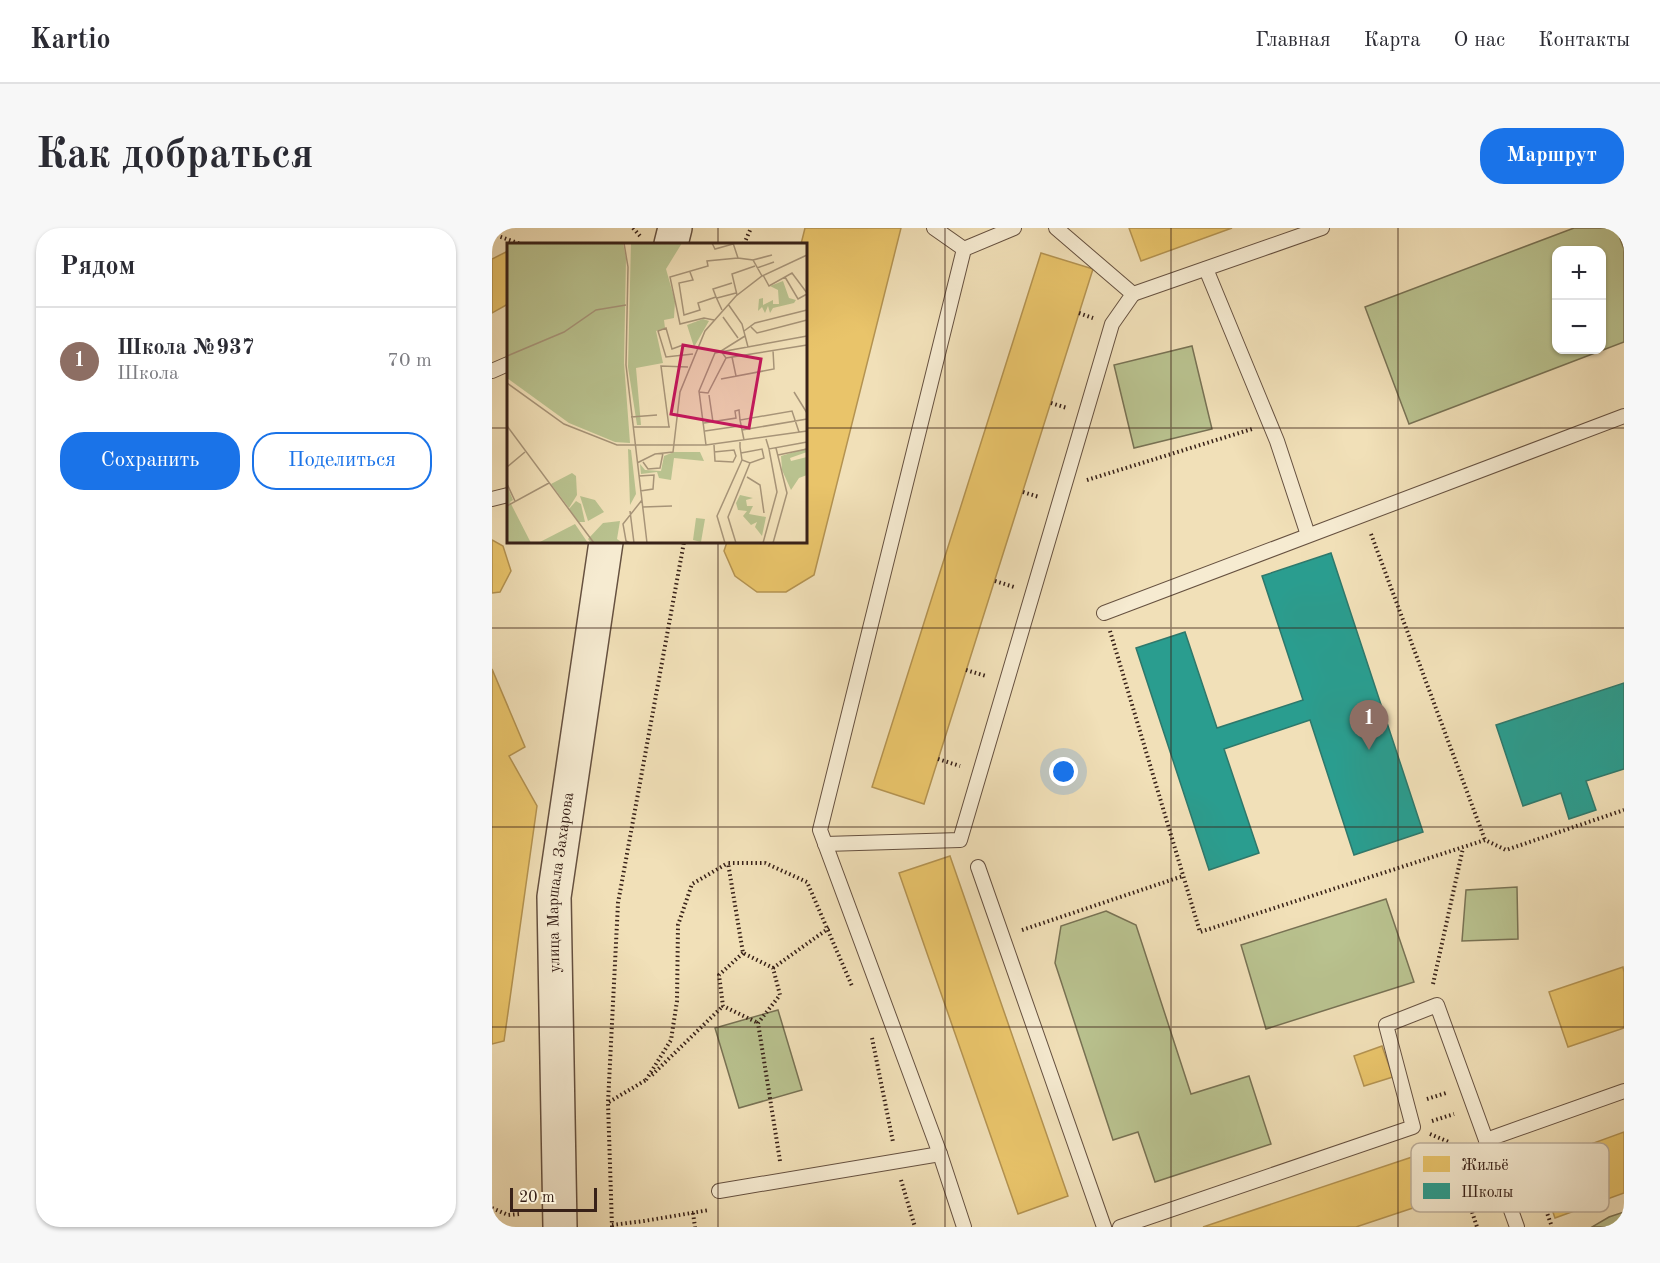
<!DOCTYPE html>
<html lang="ru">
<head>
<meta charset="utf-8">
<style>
  :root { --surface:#fff; --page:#f7f7f7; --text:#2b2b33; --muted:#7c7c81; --line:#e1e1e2; --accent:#1a73e8 }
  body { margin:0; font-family:"Old Standard TT",serif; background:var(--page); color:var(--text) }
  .controls { position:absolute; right:18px; top:18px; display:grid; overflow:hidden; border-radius:12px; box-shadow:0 2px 4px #0004 }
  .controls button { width:54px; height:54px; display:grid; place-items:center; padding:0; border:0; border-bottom:2px solid var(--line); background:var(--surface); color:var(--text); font:30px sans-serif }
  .scale { position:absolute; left:18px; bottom:15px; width:87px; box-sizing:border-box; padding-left:6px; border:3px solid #382118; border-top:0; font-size:16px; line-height:21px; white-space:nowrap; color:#382118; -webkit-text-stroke:4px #f6ebd1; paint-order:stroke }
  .you { position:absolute; left:572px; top:544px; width:21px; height:21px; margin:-15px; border:4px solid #fff; border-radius:50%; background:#1a73e8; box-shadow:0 0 0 9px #1a73e833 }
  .badge { display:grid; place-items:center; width:39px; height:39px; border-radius:50%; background:var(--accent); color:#fff; font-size:20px; font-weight:700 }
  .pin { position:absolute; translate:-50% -50px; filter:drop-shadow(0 2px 3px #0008) }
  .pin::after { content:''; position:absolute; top:32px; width:21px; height:18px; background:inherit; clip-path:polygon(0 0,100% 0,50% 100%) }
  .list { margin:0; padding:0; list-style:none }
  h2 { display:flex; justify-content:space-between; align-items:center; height:78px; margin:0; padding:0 24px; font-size:26px }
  h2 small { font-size:20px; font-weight:400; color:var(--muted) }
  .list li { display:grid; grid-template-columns:39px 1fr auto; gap:18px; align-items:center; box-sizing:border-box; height:108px; padding:0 24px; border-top:2px solid var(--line) }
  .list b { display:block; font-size:22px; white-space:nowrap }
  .list p { margin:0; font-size:20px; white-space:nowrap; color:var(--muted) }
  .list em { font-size:20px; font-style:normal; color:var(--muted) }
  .actions { display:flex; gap:12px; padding:18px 24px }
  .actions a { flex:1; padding:14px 0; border:2px solid var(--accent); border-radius:24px; text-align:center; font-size:21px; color:var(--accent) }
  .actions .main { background:var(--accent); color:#fff }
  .map { position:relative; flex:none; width:1132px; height:999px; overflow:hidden; border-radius:24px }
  header { display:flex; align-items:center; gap:36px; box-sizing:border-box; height:84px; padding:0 30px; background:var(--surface); border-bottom:2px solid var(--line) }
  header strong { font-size:28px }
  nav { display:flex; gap:33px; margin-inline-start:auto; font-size:21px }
  .intro { display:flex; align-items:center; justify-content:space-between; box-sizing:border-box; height:144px; padding:0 36px }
  h1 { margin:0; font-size:42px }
  .button { padding:15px 27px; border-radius:24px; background:var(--accent); color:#fff; font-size:21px; font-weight:700 }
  main { display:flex; gap:36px; padding:0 36px }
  aside { flex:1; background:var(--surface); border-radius:24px; box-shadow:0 2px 4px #0004 }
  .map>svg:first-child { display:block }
  .green { fill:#b9c28f; stroke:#787254; stroke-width:1.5; fill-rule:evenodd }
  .homes { fill:#e9c46a; stroke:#b49351; stroke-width:1.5 }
  .schools { fill:#2a9d8f; stroke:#2e786b; stroke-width:1.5 }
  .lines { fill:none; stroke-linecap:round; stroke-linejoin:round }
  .service-casing { stroke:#665140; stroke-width:16 }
  .tertiary-casing { stroke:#665140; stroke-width:36 }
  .path { stroke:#382118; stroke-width:4; stroke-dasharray:1.5 3; stroke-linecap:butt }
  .service { stroke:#f6ebd1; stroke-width:14 }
  .tertiary { stroke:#f6ebd1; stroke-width:33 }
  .grid { fill:none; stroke:#382118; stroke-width:1.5; stroke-opacity:0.55 }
  .labels { text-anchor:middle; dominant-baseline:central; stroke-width:6; stroke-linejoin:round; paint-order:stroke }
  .street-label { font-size:16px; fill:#382118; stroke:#f6ebd1 }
  .inset-road { fill:none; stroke:#a79478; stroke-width:1.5 }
  .view { fill:#c2185b; fill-opacity:0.15; stroke:#c2185b; stroke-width:3 }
  .inset-edge { fill:none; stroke:#382118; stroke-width:3 }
  .key { fill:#f6ebd1; stroke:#bdae9a; stroke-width:1.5 }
  .key-label { font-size:16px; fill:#382118 }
</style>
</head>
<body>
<header>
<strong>Kartio</strong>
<nav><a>Главная</a><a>Карта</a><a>О нас</a><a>Контакты</a></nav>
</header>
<div class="intro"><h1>Как добраться</h1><a class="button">Маршрут</a></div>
<main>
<aside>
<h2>Рядом<small></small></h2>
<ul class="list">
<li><span class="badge" style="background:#8d6e63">1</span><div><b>Школа №937</b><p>Школа</p></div><em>70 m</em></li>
</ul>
<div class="actions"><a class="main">Сохранить</a><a>Поделиться</a></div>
</aside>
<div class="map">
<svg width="1132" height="999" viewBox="0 0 1132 999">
  <rect width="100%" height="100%" fill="#f1e0b8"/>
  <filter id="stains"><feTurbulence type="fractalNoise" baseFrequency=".00333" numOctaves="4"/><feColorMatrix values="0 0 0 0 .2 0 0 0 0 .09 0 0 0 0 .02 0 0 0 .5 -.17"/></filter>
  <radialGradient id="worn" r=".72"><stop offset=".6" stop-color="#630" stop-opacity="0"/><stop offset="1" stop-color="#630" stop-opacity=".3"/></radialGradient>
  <g class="green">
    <path d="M 1082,0 L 1124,0 L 1132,21 L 1132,114 L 917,196 L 873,79 ZM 1110,22 L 1110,122 L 1064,122 L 1064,22 Z"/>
    <path d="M 700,118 L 720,201 L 642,220 L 622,137 Z"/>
    <path d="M 1025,659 L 1026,711 L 970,713 L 974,662 Z"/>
    <path d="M 894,671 L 922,754 L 774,801 L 749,717 Z"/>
    <path d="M 614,683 L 644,697 L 699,866 L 757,848 L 779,916 L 663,954 L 646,904 L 621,912 L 563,735 L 569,698 Z"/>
    <path d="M 286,782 L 310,862 L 247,880 L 223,800 Z"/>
    <path d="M 1132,984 L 1132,999 L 1100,999 L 1117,989 Z"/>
  </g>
  <g class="homes">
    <path d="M 313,0 L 409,0 L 322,347 L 294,364 L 265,364 L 243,348 L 232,323 L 235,314 L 314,314 L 314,16 L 309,16 Z"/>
    <path d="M 637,0 L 740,0 L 649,33 Z"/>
    <path d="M 16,23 L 16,76 L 0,85 L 0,31 Z"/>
    <path d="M 549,25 L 601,41 L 432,576 L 380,559 Z"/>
    <path d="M 0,312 L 11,318 L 19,343 L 8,364 L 0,365 Z"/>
    <path d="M 0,441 L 33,519 L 17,528 L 45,578 L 12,813 L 0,816 Z"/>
    <path d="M 458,628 L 576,968 L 526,986 L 407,645 Z"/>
    <path d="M 1131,739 L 1132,744 L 1132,800 L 1076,819 L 1057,764 Z"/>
    <path d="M 890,818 L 901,849 L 872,858 L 862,828 Z"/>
    <path d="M 1132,904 L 1132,965 L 1063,990 L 1044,936 Z"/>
    <path d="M 944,921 L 960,967 L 864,999 L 711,999 Z"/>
  </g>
  <g class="schools">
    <path d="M 839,325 L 931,604 L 862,627 L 818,492 L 732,521 L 767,625 L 717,642 L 644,420 L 693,404 L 725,500 L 811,472 L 770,348 Z"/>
    <path d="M 1132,455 L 1132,541 L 1094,553 L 1104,582 L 1077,591 L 1069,565 L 1031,578 L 1004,497 Z"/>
  </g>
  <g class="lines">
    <defs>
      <g id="service">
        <path d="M 442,0 L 472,21"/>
        <path d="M 714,41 L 785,213 L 816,307"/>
        <path d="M 641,66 L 830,0"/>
        <path d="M 0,143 L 16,136"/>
        <path d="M 0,271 L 16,267"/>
        <path d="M 612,385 L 1132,188"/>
        <path d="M 333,616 L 468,612 L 620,96 L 641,66 L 564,0"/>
        <path d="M 486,639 L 612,999"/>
        <path d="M 227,963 L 448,926"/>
        <path d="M 472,999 L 448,926 L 328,602 L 472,21 L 522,0"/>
        <path d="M 628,999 L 921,899 L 894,797 L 945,777 L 994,912"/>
        <path d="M 1025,999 L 994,912 L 1132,863"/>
      </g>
      <g id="tertiary">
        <path d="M 179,16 L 183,0"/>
        <path id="s1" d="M 68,999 L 62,669 L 114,314"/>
      </g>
    </defs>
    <use href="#service" class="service-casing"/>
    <use href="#tertiary" class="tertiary-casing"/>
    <g class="path">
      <path d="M 141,0 L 148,8"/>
      <path d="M 0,6 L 29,16"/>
      <path d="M 252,16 L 259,0"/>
      <path d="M 587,85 L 601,90"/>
      <path d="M 559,175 L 575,180"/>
      <path d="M 595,252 L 760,201"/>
      <path d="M 531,264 L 547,269"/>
      <path d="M 879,306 L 993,612"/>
      <path d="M 503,353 L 522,359"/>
      <path d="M 618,403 L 708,704 L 993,612 L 1014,622 L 1132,582"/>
      <path d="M 474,442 L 494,448"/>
      <path d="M 446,531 L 468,538"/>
      <path d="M 530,702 L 691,648"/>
      <path d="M 251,725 L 227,747 L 231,778 L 266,795"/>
      <path d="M 281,740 L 337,700"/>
      <path d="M 941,756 L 971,620"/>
      <path d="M 380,810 L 401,914"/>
      <path d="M 160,847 L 231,778"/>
      <path d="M 154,852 L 179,812 L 185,773 L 186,697 L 200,656 L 236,635"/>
      <path d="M 935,871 L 954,865"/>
      <path d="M 117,874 L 154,852"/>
      <path d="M 940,893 L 962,886"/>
      <path d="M 938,906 L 957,914 L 985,999"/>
      <path d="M 1032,921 L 1044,954"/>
      <path d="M 288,933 L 266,795 L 288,767 L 281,740 L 251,725 L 236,635 L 273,635 L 315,654 L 360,758"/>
      <path d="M 409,952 L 423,999"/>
      <path d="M 1050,952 L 1044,954 L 1060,999"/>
      <path d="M 0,980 L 16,987 L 27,986"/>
      <path d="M 201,985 L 203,999"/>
      <path d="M 120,997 L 152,993 L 217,982"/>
      <path d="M 120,999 L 116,875 L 126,675 L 192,314"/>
    </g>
    <use href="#service" class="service"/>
    <use href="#tertiary" class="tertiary"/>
  </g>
  <path class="grid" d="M 226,0 L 226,16M 453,0 L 453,999M 679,0 L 679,999M 906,0 L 906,999M 0,200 L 16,200M 314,200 L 1132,200M 226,314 L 226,999M 0,400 L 1132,400M 0,599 L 1132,599M 0,799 L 1132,799"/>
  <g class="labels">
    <g class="street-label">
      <text stroke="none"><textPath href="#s1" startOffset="345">улица Маршала Захарова</textPath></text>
    </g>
  </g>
  <g transform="translate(15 15)">
    <rect width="300" height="300" fill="#f1e0b8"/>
    <path d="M 0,0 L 116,0 L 119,15 L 117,120 L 123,200 L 108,199 L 62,180 L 0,135 ZM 124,0 L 175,0 L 159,26 L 168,58 L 167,75 L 157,77 L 158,85 L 149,88 L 156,120 L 129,125 L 134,182 L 130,182 L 121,124 ZM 276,38 L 282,55 L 289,57 L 287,60 L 266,65 L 263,70 L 261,63 L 258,70 L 255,64 L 251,68 L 252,56 L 256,55 L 256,62 L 266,57 L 266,61 L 272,61 L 271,47 L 263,43 ZM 196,76 L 202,78 L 187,104 L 180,82 ZM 300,205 L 300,209 L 283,215 L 284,218 L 300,214 L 300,232 L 292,235 L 284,247 L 275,227 L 274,213 ZM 121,206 L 124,207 L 129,251 L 123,262 ZM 167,209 L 193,209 L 197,218 L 167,215 L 164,237 L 152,235 L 150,229 L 134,231 L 133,221 L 138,227 L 154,228 L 157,213 ZM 65,230 L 69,233 L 70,252 L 62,265 L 44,241 ZM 0,243 L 6,257 L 3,259 L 24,300 L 0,300 ZM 233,252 L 246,255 L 239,257 L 240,263 L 246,263 L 242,271 L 259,274 L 255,293 L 248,284 L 250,279 L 244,282 L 236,273 L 240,268 L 231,267 L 229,260 ZM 73,253 L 88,257 L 97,269 L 81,278 ZM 69,258 L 74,261 L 78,279 L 72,279 L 62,266 ZM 189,275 L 198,276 L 194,299 L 186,297 ZM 113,278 L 110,296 L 116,300 L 84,300 L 81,296 L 96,280 ZM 68,281 L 81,300 L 31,300 Z" fill="#b9c28f"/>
    <path class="inset-road" d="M 117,0 L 121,24 L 119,122 L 140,300M 205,0 L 208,6 L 226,1M 226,0 L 231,15 L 246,17 L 255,33M 246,17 L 265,12M 250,25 L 267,19M 183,29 L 186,37 L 172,40 L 177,72 L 193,67 L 191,60 L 209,54 L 215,67M 256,32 L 262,43 L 285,30 L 300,50M 278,34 L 291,56 L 300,51M 230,52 L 225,31 L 248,23M 209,54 L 206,46 L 225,40M 210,55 L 229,50M 221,61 L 235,81 L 241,104M 216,74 L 231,95M 207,77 L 197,75 L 173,81 L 163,34 L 201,23 L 200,18 L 231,15M 244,84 L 250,90 L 300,77M 237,88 L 248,80 L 300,67M 176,102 L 165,106 L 159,85 L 151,88 L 159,114 L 186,111M 0,113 L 57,89 L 89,67 L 119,62M 225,114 L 229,133M 219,115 L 300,102M 214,136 L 267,126 L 266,107M 0,140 L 57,181 L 110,202 L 199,202 L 300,188M 192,149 L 201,150 L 219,115 L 214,108 L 238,93M 287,149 L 300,170M 202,152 L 206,179M 124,174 L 150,172M 197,180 L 229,175 L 228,168 L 232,167 L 233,177M 0,183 L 87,300M 126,184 L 163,184M 162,184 L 154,123 L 181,124M 235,187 L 300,176M 198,188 L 232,183M 259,196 L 262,206 L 300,199M 237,197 L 233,177 L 285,168 L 292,189M 233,199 L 233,204 L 235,217 L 243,220 L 257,215 L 255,206 L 234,210M 199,202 L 192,148 L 208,110 L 300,93M 207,202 L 208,218 L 226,219 L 229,213 L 227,207 L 207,209M 271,212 L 300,206M 136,219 L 141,226 L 153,225 L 156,210M 130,220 L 148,211 L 166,209 L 173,149 L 198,88 L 229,53 L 255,33 L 300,12M 0,224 L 18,209M 132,233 L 147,232 L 146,246 L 133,248M 240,234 L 253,242 L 257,270M 0,241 L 8,258M 0,263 L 42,240M 136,264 L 165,263M 123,268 L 127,300M 123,300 L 119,298 L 116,281 L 135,257M 218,300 L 210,273 L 235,217M 229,300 L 221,274 L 243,220M 256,300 L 270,249 L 262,206M 266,300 L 280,250 L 269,205"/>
    <path class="view" d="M 176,102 L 254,116 L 242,185 L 164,171 Z"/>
    <rect width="300" height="300" class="inset-edge"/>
  </g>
  <rect x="919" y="915" width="198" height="69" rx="9" class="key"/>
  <rect x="931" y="928" width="27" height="16" fill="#e9c46a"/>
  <rect x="931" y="955" width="27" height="16" fill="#2a9d8f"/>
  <g class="key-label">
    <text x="969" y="942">Жильё</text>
    <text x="969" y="969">Школы</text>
  </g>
  <rect width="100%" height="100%" filter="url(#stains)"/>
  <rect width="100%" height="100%" fill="url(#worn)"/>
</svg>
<div class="controls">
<button>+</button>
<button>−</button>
</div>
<div class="scale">20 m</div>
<div class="you"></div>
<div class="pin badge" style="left:877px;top:522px;background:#8d6e63">1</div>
</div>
</main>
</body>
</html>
